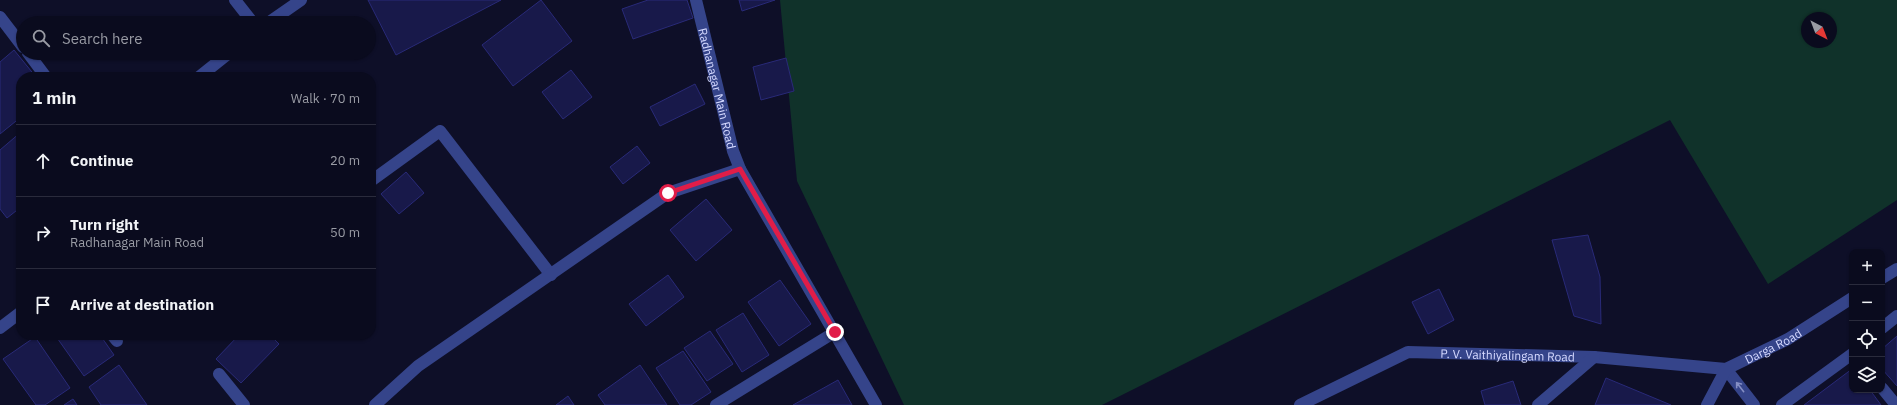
<!DOCTYPE html>
<html lang="en">
<head>
<meta charset="utf-8">
<style>
  :root { --surface:#0a0b1e; --page:#131427; --text:#f1f3f6; --muted:#999ba4; --line:#2a2b3c }
  body { margin:0; font-family:"IBM Plex Sans",sans-serif; background:var(--page); color:var(--text) }
  .controls { position:absolute; right:12px; bottom:12px; display:grid; overflow:hidden; border-radius:8px; box-shadow:0 1px 3px #0004 }
  .controls button { width:36px; height:36px; display:grid; place-items:center; padding:0; border:0; border-bottom:1px solid var(--line); background:var(--surface); color:var(--text); font:20px sans-serif }
  .compass { position:absolute; left:1801px; top:12px; width:36px; height:36px; border-radius:50%; background:var(--surface); box-shadow:0 1px 3px #0004; rotate:138deg }
  .stop { position:absolute; width:12px; height:12px; margin:-9px; border:3px solid #e11d48; border-radius:50%; background:#fff }
  .stop.end { background:#e11d48; border-color:#fff; box-shadow:0 1px 4px #0008 }
  .list { margin:0; padding:0; list-style:none }
  h2 { display:flex; justify-content:space-between; align-items:center; height:52px; margin:0; padding:0 16px; font-size:17px }
  h2 small { font-size:13px; font-weight:400; color:var(--muted) }
  .list li { display:grid; grid-template-columns:26px 1fr auto; gap:12px; align-items:center; box-sizing:border-box; height:72px; padding:0 16px; border-top:1px solid var(--line) }
  .list b { display:block; font-size:15px; white-space:nowrap }
  .list p { margin:0; font-size:13px; white-space:nowrap; color:var(--muted) }
  .list em { font-size:13px; font-style:normal; color:var(--muted) }
  .icon { flex:none; width:22px; height:22px; fill:none; stroke:currentColor; stroke-width:2; stroke-linecap:round; stroke-linejoin:round }
  .map { position:relative; flex:none; width:1897px; height:405px; overflow:hidden }
  .search { position:absolute; background:var(--surface); box-shadow:0 1px 3px #0004; left:16px; top:16px; width:360px; height:44px; display:flex; align-items:center; gap:10px; box-sizing:border-box; padding:0 14px; border-radius:22px; color:var(--muted); font-size:15px }
  .panel { position:absolute; background:var(--surface); box-shadow:0 1px 3px #0004; left:16px; top:72px; width:360px; height:268px; border-radius:16px }
  .map>svg:first-child { display:block }
  .green { fill:#10322a; fill-rule:evenodd }
  .building { fill:#18194a; stroke:#292a78 }
  .lines { fill:none; stroke-linecap:round; stroke-linejoin:round }
  .minor { stroke:#35448a; stroke-width:12 }
  .oneway { stroke:#858ec4 }
  .route { stroke:#e11d48; stroke-width:5 }
  .labels { text-anchor:middle; dominant-baseline:central; stroke-width:3.5; stroke-linejoin:round; paint-order:stroke }
  .street-label { font-size:12px; fill:#d5d9ff; stroke:#0e0f28 }
</style>
</head>
<body>
<div class="map">
<svg width="1897" height="405" viewBox="0 0 1897 405">
  <rect width="100%" height="100%" fill="#0e0f28"/>
  <path class="green" d="M 780,0 L 1897,0 L 1897,200 L 1768,284 L 1670,120 L 1102,405 L 904,405 L 797,181 ZM 1807,18 L 1831,18 L 1831,42 L 1807,42 Z"/>
  <g class="building">
    <path d="M 368,0 L 501,0 L 396,55 Z"/>
    <path d="M 541,0 L 572,41 L 513,86 L 482,45 Z"/>
    <path d="M 648,0 L 687,0 L 693,18 L 633,39 L 622,9 Z"/>
    <path d="M 739,0 L 775,0 L 742,11 Z"/>
    <path d="M 14,50 L 36,77 L 21,77 L 21,117 L 0,134 L 0,62 Z"/>
    <path d="M 786,58 L 794,91 L 761,100 L 753,67 Z"/>
    <path d="M 571,70 L 592,97 L 563,119 L 542,92 Z"/>
    <path d="M 695,84 L 705,104 L 660,126 L 650,107 Z"/>
    <path d="M 21,132 L 21,207 L 7,218 L 0,209 L 0,150 Z"/>
    <path d="M 637,146 L 650,163 L 623,184 L 610,167 Z"/>
    <path d="M 406,172 L 424,193 L 399,214 L 381,194 Z"/>
    <path d="M 706,199 L 732,230 L 696,261 L 670,230 Z"/>
    <path d="M 1588,235 L 1600,277 L 1601,324 L 1574,316 L 1552,240 Z"/>
    <path d="M 668,275 L 684,297 L 646,326 L 629,304 Z"/>
    <path d="M 780,280 L 811,324 L 779,346 L 748,302 Z"/>
    <path d="M 1439,289 L 1454,320 L 1428,334 L 1412,302 Z"/>
    <path d="M 743,313 L 769,355 L 742,372 L 716,330 Z"/>
    <path d="M 710,331 L 733,364 L 707,381 L 684,348 Z"/>
    <path d="M 55,335 L 100,335 L 114,355 L 84,376 Z"/>
    <path d="M 239,335 L 270,335 L 279,344 L 241,383 L 216,359 Z"/>
    <path d="M 1897,336 L 1897,386 L 1882,369 L 1882,349 Z"/>
    <path d="M 35,337 L 70,388 L 45,405 L 36,405 L 3,359 Z"/>
    <path d="M 683,351 L 711,392 L 691,405 L 680,405 L 656,368 Z"/>
    <path d="M 119,365 L 147,405 L 101,405 L 89,387 Z"/>
    <path d="M 640,365 L 667,405 L 605,405 L 598,395 Z"/>
    <path d="M 1852,369 L 1852,390 L 1870,390 L 1881,405 L 1804,405 Z"/>
    <path d="M 1606,378 L 1671,405 L 1595,405 Z"/>
    <path d="M 838,380 L 852,405 L 793,405 Z"/>
    <path d="M 1513,381 L 1521,405 L 1485,405 L 1481,391 Z"/>
    <path d="M 568,396 L 574,405 L 556,405 Z"/>
    <path d="M 73,399 L 77,405 L 64,405 Z"/>
  </g>
  <g class="lines">
    <g class="minor">
      <path d="M 235,0 L 253,23"/>
      <path id="s1" d="M 696,0 L 733,151 L 740,169 L 876,405"/>
      <path d="M 0,17 L 23,47"/>
      <path d="M 268,23 L 301,0"/>
      <path d="M 28,53 L 46,77"/>
      <path d="M 199,77 L 229,53"/>
      <path d="M 371,181 L 440,131 L 551,275"/>
      <path d="M 1882,278 L 1897,269"/>
      <path d="M 0,328 L 21,312"/>
      <path d="M 1882,328 L 1897,316"/>
      <path d="M 112,335 L 117,341"/>
      <path d="M 1726,369 L 1754,405"/>
      <path d="M 219,374 L 244,405"/>
      <path d="M 1882,388 L 1896,405"/>
      <path d="M 375,405 L 418,366 L 668,193 L 740,169"/>
      <path d="M 716,405 L 835,332"/>
      <path id="s2" d="M 1300,405 L 1408,352 L 1594,357 L 1726,369"/>
      <path d="M 1538,405 L 1594,357"/>
      <path id="s3" d="M 1707,405 L 1726,369 L 1788,339 L 1852,298"/>
      <path d="M 1782,405 L 1852,354"/>
    </g>
  </g>
  <defs><path id="oneway-shaft" d="M-6 0H5M1.5-3L5.5 0L1.5 3" fill="none" stroke-width="1.6" stroke-linecap="round" stroke-linejoin="round"/></defs>
  <use class="oneway" href="#oneway-shaft" transform="translate(1740 387) rotate(-128)"/>
  <g class="lines">
    <path class="route" d="M 668,193 L 740,169 L 835,332"/>
  </g>
  <g class="labels">
    <g class="street-label">
      <text stroke="none"><textPath href="#s1" startOffset="91">Radhanagar Main Road</textPath></text>
      <text stroke="none"><textPath href="#s3" startOffset="93">Darga Road</textPath></text>
      <text stroke="none"><textPath href="#s2" startOffset="220">P. V. Vaithiyalingam Road</textPath></text>
    </g>
  </g>
</svg>
<div class="controls">
<button>+</button>
<button>−</button>
<button><svg class="icon" aria-label="locate" viewBox="0 0 24 24"><circle cx="12" cy="12" r="6"/><path d="M12 2v4M12 18v4M2 12h4M18 12h4"/></svg></button>
<button><svg class="icon" aria-label="layers" viewBox="0 0 24 24"><path d="M12 4l9 5-9 5-9-5zM3 14l9 5 9-5"/></svg></button>
</div>
<svg class="compass" viewBox="-18 -18 36 36"><path d="M0-13l5 13h-10z" fill="#e53935"/><path d="M0 13l5-13h-10z" fill="#999ba4"/></svg>
<div class="stop" style="left:668px;top:193px"></div>
<div class="stop end" style="left:835px;top:332px"></div>
<div class="search"><svg class="icon" aria-label="search" viewBox="0 0 24 24"><circle cx="10" cy="10" r="6"/><path d="M15 15l6 6"/></svg>Search here</div>
<section class="panel">
<h2>1 min<small>Walk · 70 m</small></h2>
<ul class="list">
<li><svg class="icon" aria-label="ahead" viewBox="0 0 24 24"><path d="M12 20V5M6 11l6-6 6 6"/></svg><div><b>Continue</b></div><em>20 m</em></li>
<li><svg class="icon" aria-label="right" viewBox="0 0 24 24"><path d="M7 20v-9h11M14 6l5 5-5 5"/></svg><div><b>Turn right</b><p>Radhanagar Main Road</p></div><em>50 m</em></li>
<li><svg class="icon" aria-label="arrive" viewBox="0 0 24 24"><path d="M6 21V4h12l-3 4 3 4H6"/></svg><div><b>Arrive at destination</b></div></li>
</ul>
</section>
</div>
</body>
</html>
